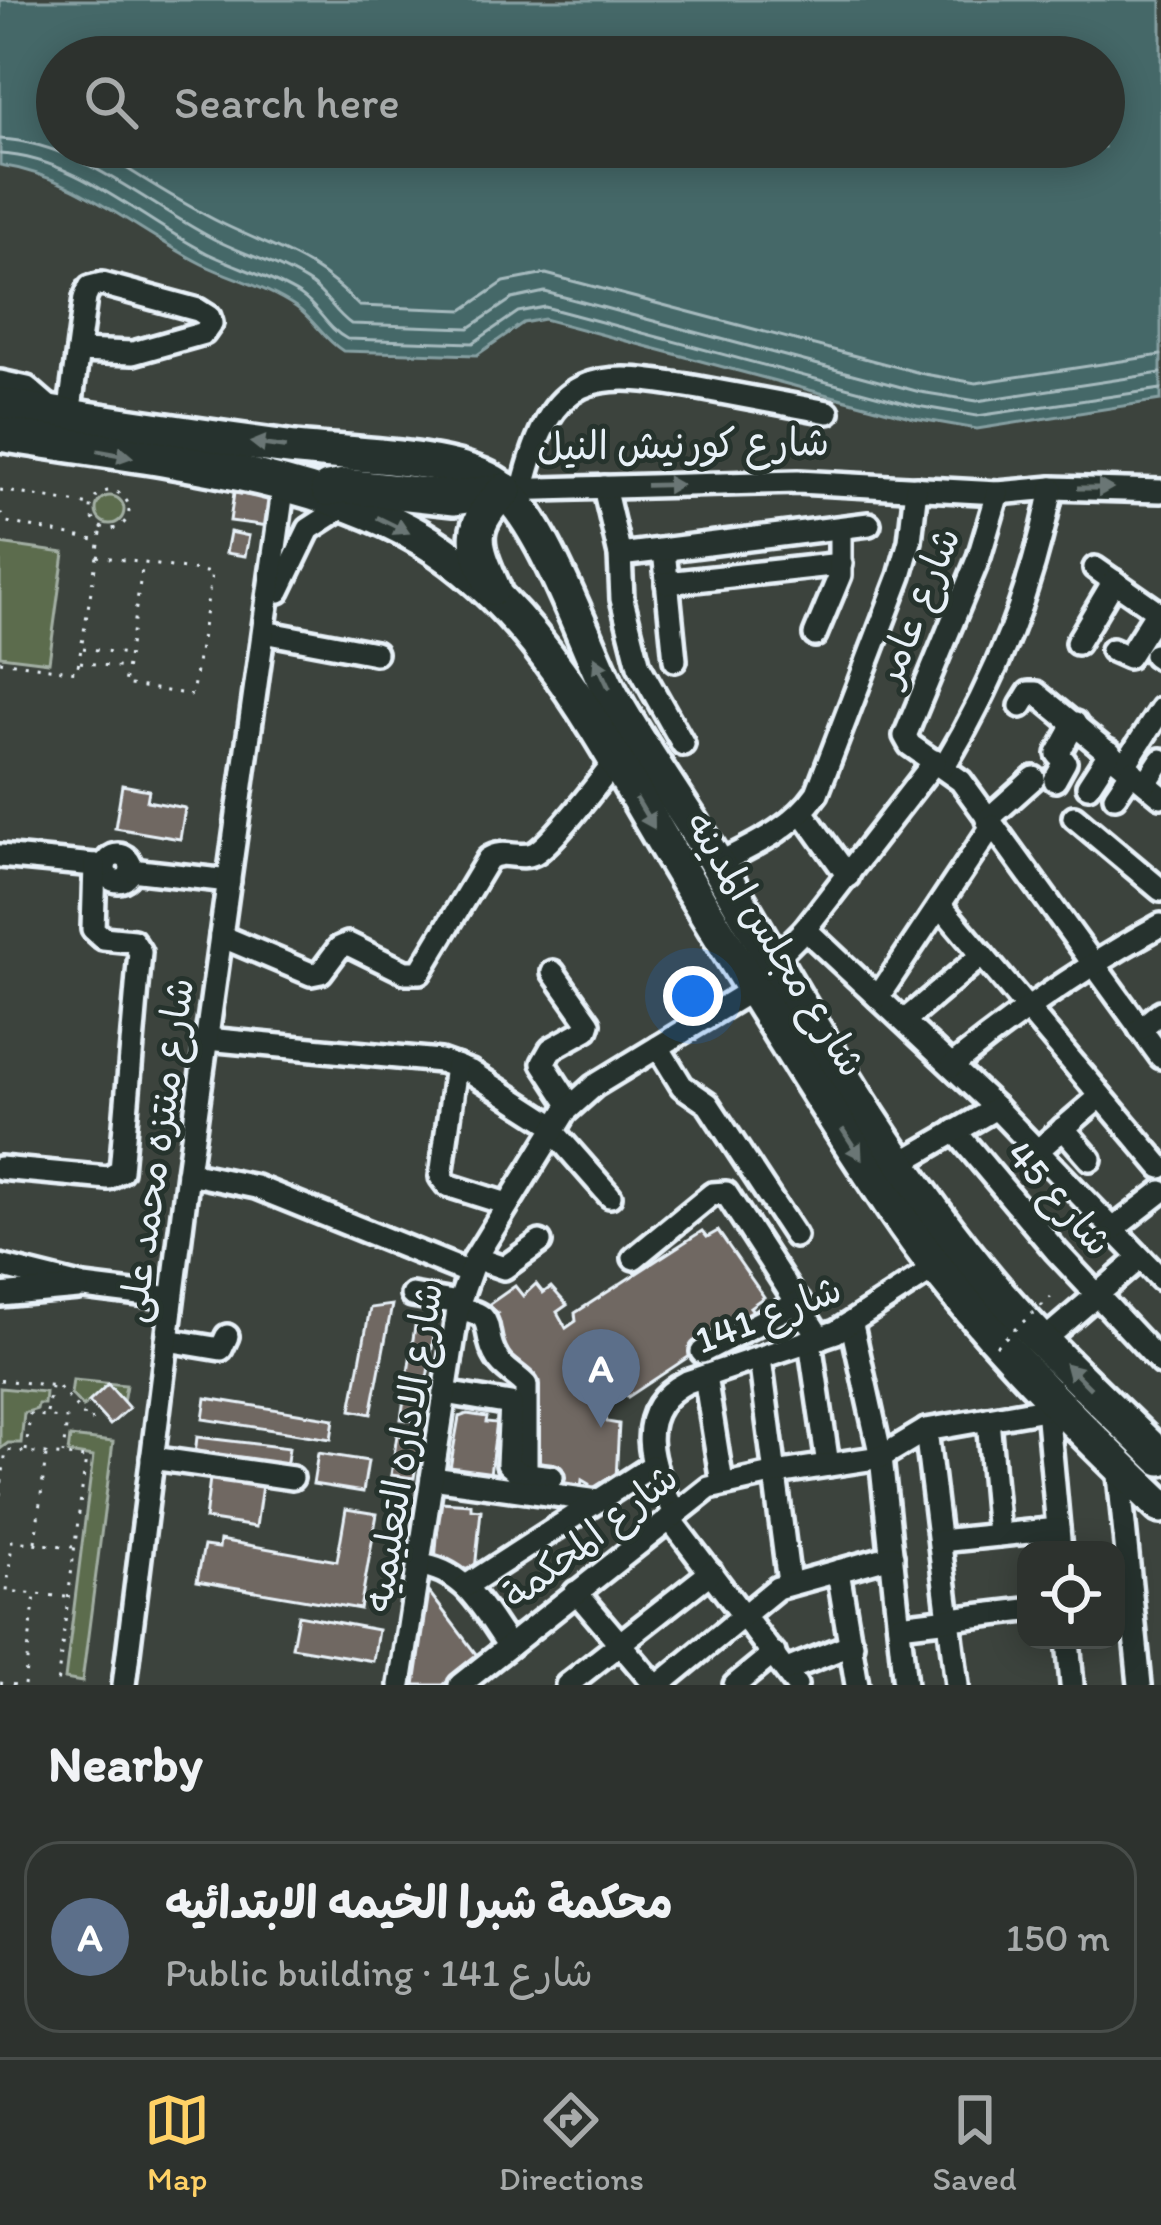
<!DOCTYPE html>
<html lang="en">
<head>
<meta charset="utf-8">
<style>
  :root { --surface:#2d322e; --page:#353a36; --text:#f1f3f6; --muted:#a7aaaa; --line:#484d4a; --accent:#ffd166 }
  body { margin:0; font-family:Itim,"Playpen Sans Arabic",sans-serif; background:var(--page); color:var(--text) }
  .controls { position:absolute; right:36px; bottom:36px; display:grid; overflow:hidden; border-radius:24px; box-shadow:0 6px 30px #0003 }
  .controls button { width:108px; height:108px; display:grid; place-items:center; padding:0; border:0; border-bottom:3px solid var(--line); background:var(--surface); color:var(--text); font:60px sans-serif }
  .you { position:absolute; left:693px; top:996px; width:42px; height:42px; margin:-30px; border:9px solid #fff; border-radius:50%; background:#1a73e8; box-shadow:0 0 0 18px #1a73e833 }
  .badge { display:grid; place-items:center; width:78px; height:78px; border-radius:50%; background:var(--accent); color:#fff; font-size:39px; font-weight:700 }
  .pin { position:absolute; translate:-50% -99px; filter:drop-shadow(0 3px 6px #0008) }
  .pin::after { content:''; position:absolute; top:63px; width:42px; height:36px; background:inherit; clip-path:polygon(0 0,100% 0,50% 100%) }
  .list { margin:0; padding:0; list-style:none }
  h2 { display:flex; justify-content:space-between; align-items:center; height:156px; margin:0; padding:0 48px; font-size:51px }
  h2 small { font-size:39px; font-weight:400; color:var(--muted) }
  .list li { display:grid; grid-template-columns:78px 1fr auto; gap:36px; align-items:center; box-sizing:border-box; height:192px; margin:0 24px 24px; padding:0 24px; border:3px solid var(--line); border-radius:36px }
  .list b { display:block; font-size:45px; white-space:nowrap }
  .list p { margin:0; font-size:39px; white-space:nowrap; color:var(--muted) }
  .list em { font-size:39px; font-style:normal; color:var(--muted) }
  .icon { flex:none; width:66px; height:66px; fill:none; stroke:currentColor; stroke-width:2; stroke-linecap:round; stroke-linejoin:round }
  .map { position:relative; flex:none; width:1161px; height:1685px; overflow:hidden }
  .search { position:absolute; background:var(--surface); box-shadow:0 6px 30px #0003; left:36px; right:36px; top:36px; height:132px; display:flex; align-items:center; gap:30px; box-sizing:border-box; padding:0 42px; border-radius:66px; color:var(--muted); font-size:45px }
  .sheet { height:372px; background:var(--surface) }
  nav { display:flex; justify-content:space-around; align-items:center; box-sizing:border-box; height:168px; border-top:3px solid var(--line); background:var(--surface); font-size:33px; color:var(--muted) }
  nav a { display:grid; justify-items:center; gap:6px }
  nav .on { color:var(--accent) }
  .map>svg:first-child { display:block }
  .green { fill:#5b6c4e; stroke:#a2aea3; stroke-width:3 }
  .water { fill:#446868; stroke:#869fa2; stroke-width:3; fill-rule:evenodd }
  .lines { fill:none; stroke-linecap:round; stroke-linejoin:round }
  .shore { stroke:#a6babe; stroke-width:3 }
  .building { fill:#706762; stroke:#e8f1f8; stroke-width:3 }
  .minor-casing { stroke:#e8f1f8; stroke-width:30 }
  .highway-casing { stroke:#e8f1f8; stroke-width:42 }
  .path { stroke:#e8f1f8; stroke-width:3; stroke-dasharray:3 9; stroke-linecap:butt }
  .minor { stroke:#26332d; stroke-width:21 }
  .highway { stroke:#26332d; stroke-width:33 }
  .path-bridge { stroke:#e8f1f8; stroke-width:3; stroke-dasharray:3 9; stroke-linecap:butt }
  .oneway { fill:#6a7674 }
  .labels { text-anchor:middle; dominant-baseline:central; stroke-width:10; stroke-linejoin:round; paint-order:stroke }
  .street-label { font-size:39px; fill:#e8f1f8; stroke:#26332d }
</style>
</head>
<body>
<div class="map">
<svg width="1161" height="1685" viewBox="0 0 1161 1685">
  <rect width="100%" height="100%" fill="#3c433d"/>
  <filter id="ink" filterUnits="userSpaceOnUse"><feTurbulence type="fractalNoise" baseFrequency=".00833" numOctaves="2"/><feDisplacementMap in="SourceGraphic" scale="24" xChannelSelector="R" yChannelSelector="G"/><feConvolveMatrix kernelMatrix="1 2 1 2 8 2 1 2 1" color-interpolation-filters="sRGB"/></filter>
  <g filter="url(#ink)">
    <g class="green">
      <circle cx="110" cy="510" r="14"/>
      <path d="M 0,544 L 64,553 L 49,662 L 0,656 Z"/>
      <path d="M 73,1380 L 126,1385 L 123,1402 L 108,1385 L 83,1407 L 71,1394 Z"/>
      <path d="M 0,1388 L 45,1392 L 44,1404 L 38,1404 L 37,1409 L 24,1413 L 21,1443 L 8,1443 L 0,1449 Z"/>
      <path d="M 70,1437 L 113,1442 L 82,1682 L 65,1679 L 93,1457 L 68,1453 Z"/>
    </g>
    <path class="water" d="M 0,0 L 1161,0 L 1161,400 L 977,429 L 914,418 L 544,319 L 523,323 L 477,355 L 343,351 C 323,339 315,320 296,307 C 267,287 233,279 202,264 C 135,230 76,176 0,165 ZM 57,57 L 1104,57 L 1104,147 L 57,147 Z"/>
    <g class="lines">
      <g class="shore">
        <path d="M 0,139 C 78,143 144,202 210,237 C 243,255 280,263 312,285 C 327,296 336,314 351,324 L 469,328 L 512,299 L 545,292 L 920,392 L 977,401 L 1161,373"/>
        <path d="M 92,147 C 135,173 178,202 223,224 C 281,252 313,257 359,306 L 463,310 L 504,282 L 546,274 L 924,374 L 976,383 L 1161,355"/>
        <path d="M 0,154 C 77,158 141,220 207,253 C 238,268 271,277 300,295 C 319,307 327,329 347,339 L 473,343 L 518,312 L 545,307 L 917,406 L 977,416 L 1161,389"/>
      </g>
    </g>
    <g class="building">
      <path d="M 234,493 L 273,499 L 269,526 L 230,521 Z"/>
      <path d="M 230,532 L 249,536 L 245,556 L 226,553 Z"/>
      <path d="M 122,785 L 149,790 L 147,801 L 185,808 L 180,839 L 115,828 Z"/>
      <path d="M 702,1231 L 707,1237 L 718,1231 L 764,1297 L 750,1307 L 755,1313 L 628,1397 L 623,1389 L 601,1399 L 607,1422 L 619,1424 L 616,1478 L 609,1478 L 605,1488 L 589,1489 L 589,1484 L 582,1480 L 580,1495 L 554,1491 L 513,1476 L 526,1379 L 506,1381 L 476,1337 L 483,1332 L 477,1325 L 498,1313 L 488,1305 L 515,1286 L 523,1296 L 536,1284 L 543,1293 L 551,1287 L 567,1305 L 557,1312 L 566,1328 L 576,1321 L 575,1313 Z"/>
      <path d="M 392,1305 L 371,1414 L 351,1410 L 370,1308 Z"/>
      <path d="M 415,1326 L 435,1329 L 420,1422 L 401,1419 Z"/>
      <path d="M 108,1384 L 129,1408 L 110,1425 L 89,1402 Z"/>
      <path d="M 206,1398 L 334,1419 L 331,1439 L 203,1419 Z"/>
      <path d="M 467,1414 L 487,1417 L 486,1422 L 497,1423 L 489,1481 L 449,1474 L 459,1417 Z"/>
      <path d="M 397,1435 L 420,1438 L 414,1478 L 391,1475 Z"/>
      <path d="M 197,1437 L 289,1448 L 285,1474 L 194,1463 Z"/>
      <path d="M 318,1453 L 368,1461 L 363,1492 L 313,1484 Z"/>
      <path d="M 210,1478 L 262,1485 L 256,1527 L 205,1519 Z"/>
      <path d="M 440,1502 L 471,1504 L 471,1509 L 481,1510 L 475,1570 L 444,1567 L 435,1561 Z"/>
      <path d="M 346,1509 L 377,1514 L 360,1609 L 197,1581 L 204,1546 L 219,1548 L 220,1540 L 337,1561 Z"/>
      <path d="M 429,1592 L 479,1658 L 443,1685 L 415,1685 Z"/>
      <path d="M 298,1615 L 378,1630 L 373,1661 L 292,1647 Z"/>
    </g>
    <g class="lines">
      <defs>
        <g id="minor">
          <path d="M 0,382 L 27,388 L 57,414"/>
          <path d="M 69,416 L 85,298 L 90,287 L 102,284 L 198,310 L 209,317 L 211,323 L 204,333 L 133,353 L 78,351"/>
          <path d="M 604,487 L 620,555 L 622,599 L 639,666 L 683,744"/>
          <path d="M 523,488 C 551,371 592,369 699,388 C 742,396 785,404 828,412"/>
          <path d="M 505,490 L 798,482 L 998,493 L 1052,488 L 1161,491"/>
          <path d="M 998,493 L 979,557 L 905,736 L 910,745 L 961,781 L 1161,1057"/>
          <path d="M 664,550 L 675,660"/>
          <path d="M 620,555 L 869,524"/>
          <path d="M 1095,568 L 1161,614"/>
          <path d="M 667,583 L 841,564"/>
          <path d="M 279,591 L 309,529 L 346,505"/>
          <path d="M 264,632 L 375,653"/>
          <path d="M 815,635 L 840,575 L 840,528"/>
          <path d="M 1077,643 L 1114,581"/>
          <path d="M 1112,650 L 1128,657 L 1157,611"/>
          <path d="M 1155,655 L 1161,659"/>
          <path d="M 1021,706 L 1029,693 L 1036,693 L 1161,796"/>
          <path d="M 1125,765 L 1161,709"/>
          <path d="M 944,766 C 997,678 1032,589 1052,488"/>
          <path d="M 1055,780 L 1065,762 L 1058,754 L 1075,723"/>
          <path d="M 1146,783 L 1161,760"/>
          <path d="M 1088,786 L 1110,752"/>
          <path d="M 1115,796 L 1132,771"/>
          <path d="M 803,813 L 848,876"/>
          <path d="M 1074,817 L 1161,890"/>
          <path d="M 987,820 L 1034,778"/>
          <circle cx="118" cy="868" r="13"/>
          <path d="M 0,856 L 105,866"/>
          <path d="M 717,864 C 754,845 792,829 817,793 L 900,576 L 910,541 L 916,488"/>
          <path d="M 131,870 L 229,881"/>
          <path d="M 940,905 L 1161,1167"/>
          <path d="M 805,929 L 996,1108 L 1161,1279"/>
          <path d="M 221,936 L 311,974 L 321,972 L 339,948 L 348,944 L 405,972 L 420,972 L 488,859 C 504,848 518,861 535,853 C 555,841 597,784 614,763"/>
          <path d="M 771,963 L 805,929 L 935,761"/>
          <path d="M 553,972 L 589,1023 L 587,1029 L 551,1049 L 543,1063 L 571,1106"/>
          <path d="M 878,997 L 992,826"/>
          <path d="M 904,1021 L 982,955"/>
          <path d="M 1140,1029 L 1161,1012"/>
          <path d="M 207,1039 L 440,1061 L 471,1072 L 555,1126"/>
          <path d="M 658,1047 L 682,1086 L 708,1104 L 795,1236"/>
          <path d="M 456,1066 L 441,1177 L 447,1185 L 507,1204"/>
          <path d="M 952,1066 C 1019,1012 1085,966 1161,925"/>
          <path d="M 1063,1128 L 1090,1159"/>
          <path d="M 552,1130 L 610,1196"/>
          <path d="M 955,1131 L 1056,1251 L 1161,1363"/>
          <path d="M 1037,1151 L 1101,1096"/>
          <path d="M 899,1164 L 996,1108"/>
          <path d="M 0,1168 L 108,1178 L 121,1171 L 140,952 L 133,941 L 103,938 L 93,929 L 95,865"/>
          <path d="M 188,1173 L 256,1187 L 467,1272"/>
          <path d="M 1112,1230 L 1161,1192"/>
          <path d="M 475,1258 L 504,1268 L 540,1242"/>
          <path d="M 634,1258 L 712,1194 L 726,1193 L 820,1338"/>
          <path d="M 0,1266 L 84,1287 L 172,1298"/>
          <path d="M 0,1295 L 78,1288"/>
          <path d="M 412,1295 L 459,1303"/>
          <path d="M 458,1309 C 500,1314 480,1331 497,1358 C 503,1369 517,1375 526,1385 L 526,1474"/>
          <path d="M 852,1325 L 881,1457 L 905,1685"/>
          <path d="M 167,1340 L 221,1349 L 227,1336"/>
          <path d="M 810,1341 L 828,1465"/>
          <path d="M 1043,1341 L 1140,1258"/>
          <path d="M 702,1352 L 799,1302"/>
          <path d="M 760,1358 L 789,1583"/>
          <path d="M 705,1376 L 722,1483"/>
          <path d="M 445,1393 L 511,1404 L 508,1464 L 519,1473 L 552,1477"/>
          <path d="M 1047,1408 L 1060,1550"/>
          <path d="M 988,1419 L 998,1535"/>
          <path d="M 926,1430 L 957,1685"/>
          <path d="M 152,1458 L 292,1478"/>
          <path d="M 1118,1465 L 1140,1685"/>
          <path d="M 432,1478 L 598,1501"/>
          <path d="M 675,1512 C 650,1468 630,1411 687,1382 L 836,1332 L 938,1266"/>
          <path d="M 669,1518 L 796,1685"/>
          <path d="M 940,1541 L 1058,1529"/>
          <path d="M 419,1565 C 466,1570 483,1610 509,1646"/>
          <path d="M 838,1571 L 857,1685"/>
          <path d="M 466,1586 L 652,1466"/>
          <path d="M 576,1592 L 655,1685"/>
          <path d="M 899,1625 L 1026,1610"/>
          <path d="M 1068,1640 L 1072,1685"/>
          <path d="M 787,1670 L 852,1644"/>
          <path d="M 124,1685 L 188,1173 L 284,483"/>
          <path d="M 400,1685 L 459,1303 L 475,1258 L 565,1112 L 594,1086 L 753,989"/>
          <path d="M 460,1685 L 709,1488 L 776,1473 L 881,1457 L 926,1430 L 1056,1407"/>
          <path d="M 567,1685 L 711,1572"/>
          <path d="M 659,1685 L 777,1588 L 892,1556"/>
          <path d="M 735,1685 L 774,1653"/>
        </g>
        <g id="highway">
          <path d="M 0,405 C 96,421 192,435 288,448 C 343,455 448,455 493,482 C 541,510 584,643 611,695 C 643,753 683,807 717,864 C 798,1003 876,1144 978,1269 C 1033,1337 1099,1397 1161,1458"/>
          <path d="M 0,434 C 134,457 303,469 421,538 C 544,611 609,754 681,871 C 750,985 820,1099 894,1209 C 969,1320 1065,1414 1161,1506"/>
          <path d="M 328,489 L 344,486 L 454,498 L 505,490"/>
          <path d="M 493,588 C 473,543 467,527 505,490"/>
        </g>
      </defs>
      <use href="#minor" class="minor-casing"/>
      <use href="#highway" class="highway-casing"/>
      <g class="path">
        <path d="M 0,490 L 90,505"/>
        <circle cx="110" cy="510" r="19"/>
        <path d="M 0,513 L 7,522 L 99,541"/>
        <path d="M 97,556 L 212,573 L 192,695 L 124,684 L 143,563"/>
        <path d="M 83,648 L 127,654"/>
        <path d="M 0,661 L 77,672 L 102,527"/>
        <path d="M 80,662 L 124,668"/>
        <path d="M 0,1380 L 58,1386 L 89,1422 L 99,1413"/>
        <path d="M 47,1413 L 51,1387"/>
        <path d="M 26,1451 L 30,1414 L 67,1419 L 63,1454"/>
        <path d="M 0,1495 L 6,1450 L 86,1458 L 57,1685"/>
        <path d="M 35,1542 L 46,1456"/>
        <path d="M 66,1597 L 7,1591 L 12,1541 L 73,1547"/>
        <path d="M 0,1683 L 16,1685"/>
        <path d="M 24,1685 L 35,1595"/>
      </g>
      <use href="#minor" class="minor"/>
      <use href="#highway" class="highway"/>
      <path class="path-bridge" d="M 996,1346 L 1051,1297"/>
    </g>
    <defs><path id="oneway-solid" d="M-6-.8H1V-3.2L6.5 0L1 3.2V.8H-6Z" transform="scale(3)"/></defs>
    <g class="oneway">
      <use href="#oneway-solid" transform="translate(268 445) rotate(-172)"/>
      <use href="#oneway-solid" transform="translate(115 454) rotate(10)"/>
      <use href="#oneway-solid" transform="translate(664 485) rotate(-1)"/>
      <use href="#oneway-solid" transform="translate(1095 488)"/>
      <use href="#oneway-solid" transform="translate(393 525) rotate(26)"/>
      <use href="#oneway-solid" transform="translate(602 673) rotate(-115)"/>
      <use href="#oneway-solid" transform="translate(645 813) rotate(59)"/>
      <use href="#oneway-solid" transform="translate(852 1144) rotate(57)"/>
      <use href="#oneway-solid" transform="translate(1078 1376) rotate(-135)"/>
    </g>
  </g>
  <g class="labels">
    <g class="street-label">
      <text transform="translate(683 444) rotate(-1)">شارع كورنيش النيل</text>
      <text transform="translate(917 606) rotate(-68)">شارع عامر</text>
      <text transform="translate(776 944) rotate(58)">شارع مجلس المدينه</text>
      <text transform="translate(156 1150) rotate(-82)">شارع منتزه محمد على</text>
      <text transform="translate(1060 1198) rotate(49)">شارع 45</text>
      <text transform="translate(768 1314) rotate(-21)">شارع 141</text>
      <text transform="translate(403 1447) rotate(-81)">شارع الاداره التعليميه</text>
      <text transform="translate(590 1536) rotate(-38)">شارع المحكمة</text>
    </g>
  </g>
</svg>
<div class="controls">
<button><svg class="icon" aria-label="locate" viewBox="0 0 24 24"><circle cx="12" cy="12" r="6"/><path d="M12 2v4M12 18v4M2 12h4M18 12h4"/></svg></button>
</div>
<div class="you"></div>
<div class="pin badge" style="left:601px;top:1428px;background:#5c6f8a">A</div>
<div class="search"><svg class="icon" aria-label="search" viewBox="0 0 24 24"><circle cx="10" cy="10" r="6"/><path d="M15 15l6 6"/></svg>Search here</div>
</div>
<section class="sheet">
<h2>Nearby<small></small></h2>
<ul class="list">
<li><span class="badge" style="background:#5c6f8a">A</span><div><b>محكمة شبرا الخيمه الابتدائيه</b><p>Public building · شارع 141</p></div><em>150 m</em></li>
</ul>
</section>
<nav>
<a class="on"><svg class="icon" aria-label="map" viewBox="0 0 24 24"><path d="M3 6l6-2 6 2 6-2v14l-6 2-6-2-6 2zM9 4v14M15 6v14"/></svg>Map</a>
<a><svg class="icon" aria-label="directions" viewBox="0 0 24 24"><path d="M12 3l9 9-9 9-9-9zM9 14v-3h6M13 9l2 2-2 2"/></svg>Directions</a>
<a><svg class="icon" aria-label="saved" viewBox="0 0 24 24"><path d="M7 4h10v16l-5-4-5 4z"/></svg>Saved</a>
</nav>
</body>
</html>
